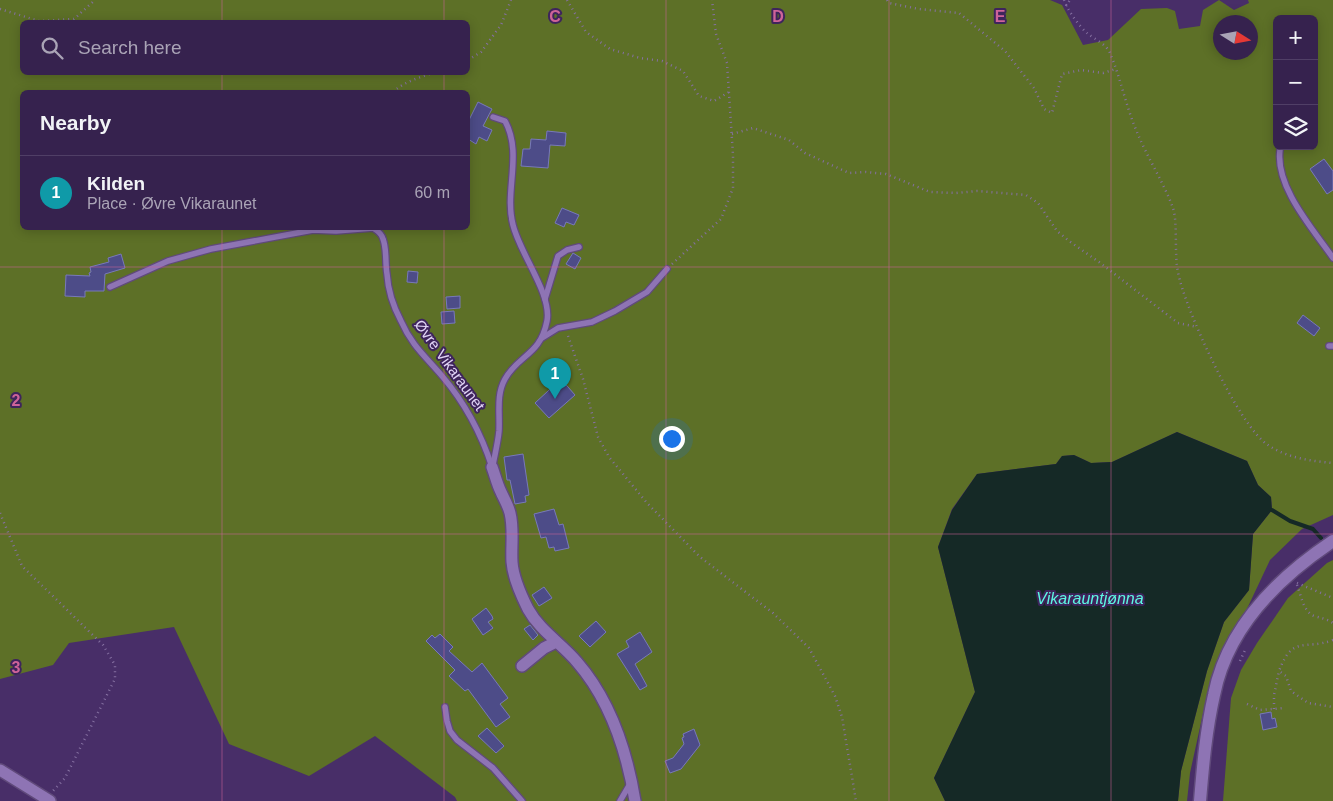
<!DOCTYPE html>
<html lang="en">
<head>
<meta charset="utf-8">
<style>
  :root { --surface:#36224e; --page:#3d2a55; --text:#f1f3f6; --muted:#aaa4b6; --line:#503f66; --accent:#1a73e8 }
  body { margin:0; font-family:Helvetica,sans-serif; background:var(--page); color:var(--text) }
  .controls { position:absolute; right:15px; top:15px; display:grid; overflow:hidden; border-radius:8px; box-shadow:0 2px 12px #0003 }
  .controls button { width:45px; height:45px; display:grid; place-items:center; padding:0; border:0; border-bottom:1px solid var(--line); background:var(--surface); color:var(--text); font:25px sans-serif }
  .compass { position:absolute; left:1213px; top:15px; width:45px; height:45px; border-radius:50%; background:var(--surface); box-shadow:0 2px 12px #0003; rotate:101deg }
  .you { position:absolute; left:671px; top:438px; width:18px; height:18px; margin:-12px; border:4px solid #fff; border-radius:50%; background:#1a73e8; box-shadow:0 0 0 8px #1a73e833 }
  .badge { display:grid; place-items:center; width:32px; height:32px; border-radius:50%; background:var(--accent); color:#fff; font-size:16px; font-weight:700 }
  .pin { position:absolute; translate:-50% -41px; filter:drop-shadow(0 1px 2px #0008) }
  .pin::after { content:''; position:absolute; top:26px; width:18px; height:15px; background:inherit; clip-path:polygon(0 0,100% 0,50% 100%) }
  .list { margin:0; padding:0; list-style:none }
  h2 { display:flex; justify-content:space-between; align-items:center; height:65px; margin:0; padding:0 20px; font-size:21px }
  h2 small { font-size:16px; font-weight:400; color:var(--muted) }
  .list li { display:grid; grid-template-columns:32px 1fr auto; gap:15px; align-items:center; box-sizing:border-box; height:75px; padding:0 20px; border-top:1px solid var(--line) }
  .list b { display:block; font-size:19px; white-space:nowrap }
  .list p { margin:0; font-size:16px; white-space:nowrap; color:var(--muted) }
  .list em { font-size:16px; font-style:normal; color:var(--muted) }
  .icon { flex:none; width:28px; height:28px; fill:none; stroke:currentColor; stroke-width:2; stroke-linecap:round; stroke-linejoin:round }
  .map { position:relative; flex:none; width:1333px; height:801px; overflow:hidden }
  .search { position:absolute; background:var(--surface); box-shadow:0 2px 12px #0003; left:20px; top:20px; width:450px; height:55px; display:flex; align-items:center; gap:12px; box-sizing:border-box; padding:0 18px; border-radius:8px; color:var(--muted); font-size:19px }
  .panel { position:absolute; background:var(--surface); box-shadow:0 2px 12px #0003; left:20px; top:90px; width:450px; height:140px; border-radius:8px }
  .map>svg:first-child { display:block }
  .green { fill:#5d7027; fill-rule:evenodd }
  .water { fill:#152926 }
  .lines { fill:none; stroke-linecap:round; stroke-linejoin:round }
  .stream { stroke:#152926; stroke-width:4 }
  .building { fill:#4d4c88; stroke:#7879ba }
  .service-casing { stroke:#604a7b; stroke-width:8 }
  .minor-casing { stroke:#604a7b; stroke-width:14 }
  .secondary-casing { stroke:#604a7b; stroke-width:15 }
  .path { stroke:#8570a1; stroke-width:2.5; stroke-dasharray:1 4; stroke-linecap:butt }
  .service { stroke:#8e74b4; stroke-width:5.5 }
  .minor { stroke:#8e74b4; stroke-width:11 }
  .secondary { stroke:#8e74b4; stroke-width:12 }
  .grid { fill:none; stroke:#ce6399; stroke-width:1; stroke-opacity:0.55 }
  .labels { text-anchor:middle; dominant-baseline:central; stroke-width:4; stroke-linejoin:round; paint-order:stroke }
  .street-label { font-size:15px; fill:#e1d4f6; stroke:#3e245c }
  .water-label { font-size:16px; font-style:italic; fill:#5df7e2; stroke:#3e245c }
  .grid-label { font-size:16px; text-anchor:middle; font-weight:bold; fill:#ce6399; stroke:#3e245c; stroke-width:4; stroke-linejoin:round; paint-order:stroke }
</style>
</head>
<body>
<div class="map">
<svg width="1333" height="801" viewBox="0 0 1333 801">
  <rect width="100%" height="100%" fill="#482e68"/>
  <g class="green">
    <path d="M 0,0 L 1050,0 L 1062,5 L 1083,45 L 1108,40 L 1141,9 L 1167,8 L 1175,11 L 1179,29 L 1200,26 L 1203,10 L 1219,0 L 1234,10 L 1249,3 L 1248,0 L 1333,0 L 1333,515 L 1302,529 L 1270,560 L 1245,613 L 1225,645 L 1209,686 L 1190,773 L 1187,801 L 1178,801 L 1181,771 L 1207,671 L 1224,622 L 1249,590 L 1253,534 L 1272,510 L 1271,497 L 1258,485 L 1247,461 L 1177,432 L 1112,462 L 1091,463 L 1074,455 L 1062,456 L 1056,464 L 977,474 L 952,509 L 938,547 L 975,692 L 934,778 L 945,801 L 457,801 L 455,797 L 375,736 L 309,776 L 229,744 L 174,627 L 69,643 L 53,665 L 0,679 ZM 1277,19 L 1314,19 L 1314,146 L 1277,146 ZM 22,22 L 468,22 L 468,72 L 22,72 ZM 1220,22 L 1250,22 L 1250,52 L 1220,52 ZM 22,92 L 468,92 L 468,228 L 22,228 Z"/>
    <path d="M 1333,560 L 1333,801 L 1223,801 L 1231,698 L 1241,670 L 1257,643 L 1288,598 L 1327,563 Z"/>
  </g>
  <path class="water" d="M 1177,432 L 1247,461 L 1258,485 L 1271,497 L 1272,510 L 1253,534 L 1249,590 L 1224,622 L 1207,671 L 1181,771 L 1178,801 L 945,801 L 934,778 L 975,692 L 938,547 L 952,510 L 977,474 L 1056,464 L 1062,456 L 1074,455 L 1091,463 L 1112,462 Z"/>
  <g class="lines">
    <path class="stream" d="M 1272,510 L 1290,521 L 1313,529 L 1321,538"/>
  </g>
  <g class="building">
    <path d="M 478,102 L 492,109 L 483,126 L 492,130 L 487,141 L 479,137 L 476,144 L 468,139 L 468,122 Z"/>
    <path d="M 547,131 L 566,133 L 565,146 L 550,145 L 548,168 L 521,166 L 523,149 L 530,149 L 531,139 L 546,140 Z"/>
    <path d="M 1324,159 L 1333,171 L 1333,190 L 1327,194 L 1310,169 Z"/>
    <path d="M 562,208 L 579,215 L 574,225 L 566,222 L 564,227 L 555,223 Z"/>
    <path d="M 573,253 L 581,258 L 575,269 L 566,264 Z"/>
    <path d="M 121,254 L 125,268 L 105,274 L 104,291 L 85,291 L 85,297 L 65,296 L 66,275 L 90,276 L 89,273 L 91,272 L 90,267 L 109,262 L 108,258 Z"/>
    <path d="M 408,271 L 418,272 L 417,283 L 407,282 Z"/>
    <path d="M 460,296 L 460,308 L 447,309 L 446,297 Z"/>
    <path d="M 454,311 L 455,323 L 442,324 L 441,312 Z"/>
    <path d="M 1303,315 L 1320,328 L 1314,336 L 1297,323 Z"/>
    <path d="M 561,379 L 575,395 L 549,418 L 535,403 Z"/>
    <path d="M 523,454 L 529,495 L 525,496 L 526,502 L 515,504 L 510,480 L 507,480 L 504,457 Z"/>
    <path d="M 554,509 L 559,525 L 563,524 L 569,548 L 555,551 L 554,547 L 549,548 L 546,537 L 541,538 L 534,514 Z"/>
    <path d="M 544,587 L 552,598 L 539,606 L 532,595 Z"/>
    <path d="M 486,608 L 492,616 L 493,619 L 488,622 L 493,628 L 483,635 L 472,619 Z"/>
    <path d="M 596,621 L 606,632 L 590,647 L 579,636 Z"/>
    <path d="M 530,625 L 538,635 L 533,640 L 524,629 Z"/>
    <path d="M 640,632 L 652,652 L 635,664 L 647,686 L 640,690 L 617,654 L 629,647 L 626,641 Z"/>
    <path d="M 440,634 L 453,647 L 449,651 L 472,672 L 482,663 L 508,698 L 500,704 L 510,717 L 496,727 L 468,689 L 465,691 L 449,676 L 455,670 L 426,641 L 432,635 L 435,638 Z"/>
    <path d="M 1271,712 L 1272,719 L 1275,718 L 1277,727 L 1263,730 L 1260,714 Z"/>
    <path d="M 487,728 L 504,746 L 496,753 L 478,736 Z"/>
    <path d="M 694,729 L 700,745 L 681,769 L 670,773 L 665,761 L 673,758 L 684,744 L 682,738 L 684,737 L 683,734 Z"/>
  </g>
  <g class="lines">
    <defs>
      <g id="service">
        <path d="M 1280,150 C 1275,187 1313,229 1333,258"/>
        <path d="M 110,287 L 168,261 L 211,249 L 313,230 L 336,231 L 373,228 C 378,231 382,234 383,239 C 387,249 385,263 387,274 C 388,290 393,306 401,321 C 412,346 425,356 442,376 C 465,403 481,433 492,467"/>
        <path d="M 545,299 L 558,256 L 567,250 L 579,247"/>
        <path d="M 542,338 L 558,328 L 592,322 L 615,311 L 647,292 L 667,269"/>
        <path d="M 1329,346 L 1333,346"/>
        <path d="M 493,465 C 495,454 498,442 499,431 C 500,413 496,395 505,379 C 519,354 540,356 547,321 C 552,294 520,254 513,225 C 504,191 523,154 505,121 L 493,117"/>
        <path d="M 445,707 L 447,721 L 450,731 L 457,740 L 493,768 L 522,801"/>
        <path d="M 620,801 L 630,784"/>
      </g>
      <g id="minor">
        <path d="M 492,467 C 495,475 497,484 501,492 C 504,499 508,505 510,513 C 514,529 511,546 512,562 C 513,577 521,595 528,609 C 540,631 561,643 577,662 C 610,700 627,752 635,801"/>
        <path d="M 522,666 L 544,648 L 556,642"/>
        <path d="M 0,770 L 50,801"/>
      </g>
      <path id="secondary" d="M 1200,801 C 1203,765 1206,730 1214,695 C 1227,628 1279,577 1333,541"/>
    </defs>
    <use href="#service" class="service-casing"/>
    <use href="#minor" class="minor-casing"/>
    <use href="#secondary" class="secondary-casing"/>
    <g class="path">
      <path d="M 567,0 L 586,32 L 610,49 L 640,58 L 662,61 L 683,71 L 699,96 L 714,101 L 729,92"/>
      <path d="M 887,0 L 889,3 L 919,9 L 959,13 L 1005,51 L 1034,88 L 1044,109 L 1052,113 L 1062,74 L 1081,70 L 1103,73 L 1116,69"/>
      <path d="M 1064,0 C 1068,11 1079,26 1088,34 C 1095,39 1107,45 1110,53 C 1121,79 1126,107 1137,132 C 1147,157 1164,183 1173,208 C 1178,224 1174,254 1178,272 C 1184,307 1239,427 1268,445 C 1287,458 1311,461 1333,463"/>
      <path d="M 1066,6 L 1070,0"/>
      <path d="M 0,9 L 39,21 L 74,19 L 95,0"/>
      <path d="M 468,60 L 481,52 L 501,25 L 511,0"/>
      <path d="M 393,92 C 405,81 421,77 436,72"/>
      <path d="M 732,134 L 753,128 L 789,140 L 805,153 L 849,173 L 866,172 L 886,174 L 930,192 L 956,193 L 977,191 L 1026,195 L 1038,203 L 1057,231 L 1069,241 L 1099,262 L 1178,323 L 1197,327"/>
      <path d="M 672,264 L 721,219 L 733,188 L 733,155 L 727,63 L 716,34 L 712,0"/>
      <path d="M 568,336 L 583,379 L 598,437 L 609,457 L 647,503 L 700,557 L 773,613 L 809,648 L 835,696 L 842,717 L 856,801"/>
      <path d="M 0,513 L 22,566 L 103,645 L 115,665 L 115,679 L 65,778 L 53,791"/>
      <path d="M 1297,583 L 1333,598"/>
      <path d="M 1297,585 C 1301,595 1303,611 1314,616 C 1321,618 1327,619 1333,623"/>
      <path d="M 1333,640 C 1304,651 1293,634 1279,671 L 1286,676 L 1291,691 L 1308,703 L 1333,707"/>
      <path d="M 1240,661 L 1246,648"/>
      <path d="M 1247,704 L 1260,710 L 1285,708"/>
      <path d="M 1274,709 L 1274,695 L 1279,671"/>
    </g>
    <use href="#service" class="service"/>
    <use href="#minor" class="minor"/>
    <use href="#secondary" class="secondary"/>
  </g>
  <path class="grid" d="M 222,0 L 222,22M 444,0 L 444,22M 666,0 L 666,801M 889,0 L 889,801M 1111,0 L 1111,801M 222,72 L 222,92M 444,72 L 444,92M 222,228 L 222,801M 444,228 L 444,801M 0,267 L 1333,267M 0,534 L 1333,534"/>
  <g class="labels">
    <g class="street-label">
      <text transform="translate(450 365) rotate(54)">Øvre Vikaraunet</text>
    </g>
    <g class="water-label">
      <text x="1090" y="598">Vikarauntjønna</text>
    </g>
  </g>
  <g class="grid-label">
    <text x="555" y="22">C</text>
    <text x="778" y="22">D</text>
    <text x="1000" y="22">E</text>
    <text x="16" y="406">2</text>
    <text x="16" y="673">3</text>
  </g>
</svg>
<div class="controls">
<button>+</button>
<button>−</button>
<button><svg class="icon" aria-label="layers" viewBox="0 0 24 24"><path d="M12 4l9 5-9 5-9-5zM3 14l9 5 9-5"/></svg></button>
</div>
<svg class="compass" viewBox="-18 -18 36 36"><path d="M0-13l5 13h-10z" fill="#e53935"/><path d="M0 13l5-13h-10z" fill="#aaa4b6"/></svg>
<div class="you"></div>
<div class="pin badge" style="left:555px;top:399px;background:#0f9aa8">1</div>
<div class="search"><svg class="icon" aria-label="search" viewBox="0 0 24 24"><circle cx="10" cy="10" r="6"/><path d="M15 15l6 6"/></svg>Search here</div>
<section class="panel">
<h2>Nearby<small></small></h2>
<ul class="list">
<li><span class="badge" style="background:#0f9aa8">1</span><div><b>Kilden</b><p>Place · Øvre Vikaraunet</p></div><em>60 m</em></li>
</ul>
</section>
</div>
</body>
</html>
